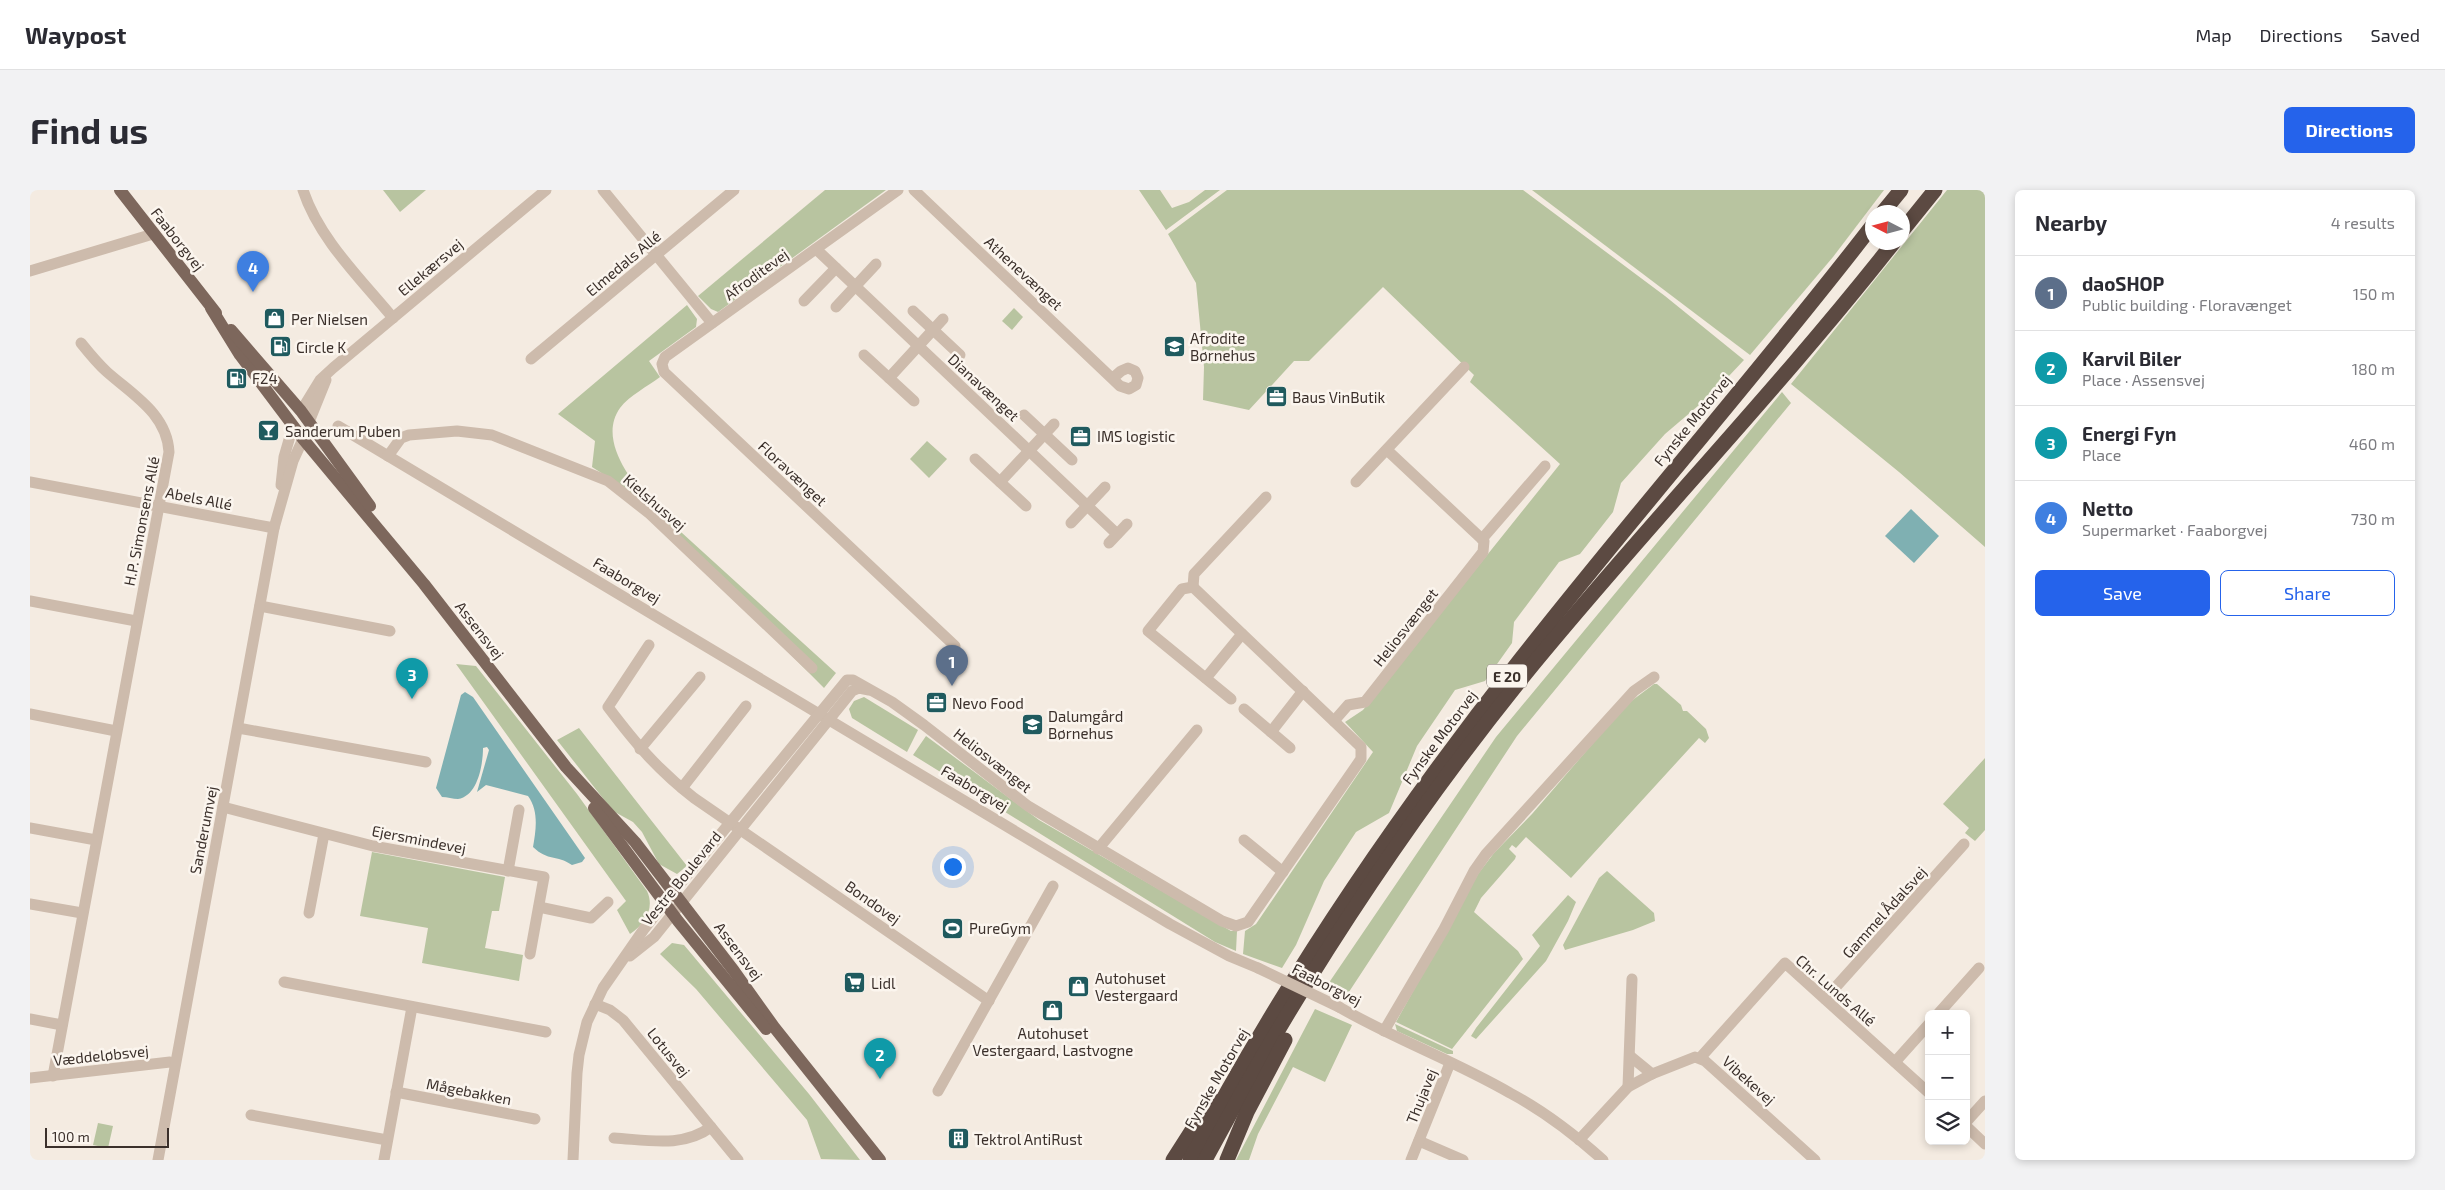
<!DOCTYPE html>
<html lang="en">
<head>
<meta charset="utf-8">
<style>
  :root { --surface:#fff; --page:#f2f2f3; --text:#2b2b33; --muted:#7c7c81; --line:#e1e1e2; --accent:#2563eb }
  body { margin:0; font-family:"Exo 2",sans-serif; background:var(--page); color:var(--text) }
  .controls { position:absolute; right:15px; bottom:15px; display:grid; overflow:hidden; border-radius:8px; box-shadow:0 2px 8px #0003 }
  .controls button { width:45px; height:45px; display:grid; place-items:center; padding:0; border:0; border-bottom:1px solid var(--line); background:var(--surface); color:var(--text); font:25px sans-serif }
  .compass { position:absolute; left:1835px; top:15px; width:45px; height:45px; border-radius:50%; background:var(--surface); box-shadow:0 2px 8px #0003; rotate:276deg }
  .scale { position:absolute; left:15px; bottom:12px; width:124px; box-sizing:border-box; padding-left:5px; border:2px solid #3b302b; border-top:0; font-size:14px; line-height:18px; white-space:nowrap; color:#3b302b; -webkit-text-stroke:4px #fbf5ee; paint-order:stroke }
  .you { position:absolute; left:922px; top:676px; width:18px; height:18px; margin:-12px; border:4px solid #fff; border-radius:50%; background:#1a73e8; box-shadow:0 0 0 8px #1a73e833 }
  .badge { display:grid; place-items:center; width:32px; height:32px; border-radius:50%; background:var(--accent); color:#fff; font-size:16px; font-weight:700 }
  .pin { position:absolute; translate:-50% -41px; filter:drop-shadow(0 1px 2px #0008) }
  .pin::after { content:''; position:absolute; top:26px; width:18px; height:15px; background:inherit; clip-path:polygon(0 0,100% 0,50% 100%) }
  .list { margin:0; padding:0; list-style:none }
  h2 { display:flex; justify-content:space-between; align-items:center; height:65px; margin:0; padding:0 20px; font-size:21px }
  h2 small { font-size:16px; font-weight:400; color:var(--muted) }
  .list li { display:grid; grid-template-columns:32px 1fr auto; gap:15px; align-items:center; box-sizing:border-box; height:75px; padding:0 20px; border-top:1px solid var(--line) }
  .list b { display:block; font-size:19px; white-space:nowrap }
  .list p { margin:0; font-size:16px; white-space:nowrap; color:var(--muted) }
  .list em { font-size:16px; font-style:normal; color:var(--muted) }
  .actions { display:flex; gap:10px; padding:15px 20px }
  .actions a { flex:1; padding:11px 0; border:1px solid var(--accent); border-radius:8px; text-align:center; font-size:18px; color:var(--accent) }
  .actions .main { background:var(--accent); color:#fff }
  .icon { flex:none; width:28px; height:28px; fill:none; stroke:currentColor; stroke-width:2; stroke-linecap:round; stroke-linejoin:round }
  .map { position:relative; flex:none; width:1955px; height:970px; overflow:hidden; border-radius:8px }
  header { display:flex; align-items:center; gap:30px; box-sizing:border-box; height:70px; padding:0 25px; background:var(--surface); border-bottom:1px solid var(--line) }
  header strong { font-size:24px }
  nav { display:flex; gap:28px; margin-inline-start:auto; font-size:18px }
  .intro { display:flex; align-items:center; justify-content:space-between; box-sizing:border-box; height:120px; padding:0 30px }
  h1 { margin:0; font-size:35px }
  .button { padding:12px 22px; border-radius:8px; background:var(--accent); color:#fff; font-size:18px; font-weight:700 }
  main { display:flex; gap:30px; padding:0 30px }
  aside { flex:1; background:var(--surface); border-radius:8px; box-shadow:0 2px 8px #0003 }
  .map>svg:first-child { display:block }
  .green { fill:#b8c4a0 }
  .water { fill:#7fb0b2 }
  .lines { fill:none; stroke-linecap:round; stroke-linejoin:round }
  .minor { stroke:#cdbbac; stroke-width:11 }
  .major { stroke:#7d675c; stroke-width:12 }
  .highway { stroke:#5c4a42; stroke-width:15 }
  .minor-bridge { stroke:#cdbbac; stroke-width:11 }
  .labels { text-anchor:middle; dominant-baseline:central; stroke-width:5; stroke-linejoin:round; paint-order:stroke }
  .shield { fill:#fbf5ee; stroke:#756b66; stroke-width:1 }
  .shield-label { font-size:14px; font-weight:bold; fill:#3b302b }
  .street-label { font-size:15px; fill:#3b302b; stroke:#fbf5ee }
  .poi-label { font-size:15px; fill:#3b302b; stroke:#fbf5ee; text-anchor:start }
</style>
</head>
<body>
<header>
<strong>Waypost</strong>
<nav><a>Map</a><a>Directions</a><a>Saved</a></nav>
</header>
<div class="intro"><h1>Find us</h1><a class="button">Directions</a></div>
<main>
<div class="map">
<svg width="1955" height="970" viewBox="0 0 1955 970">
  <rect width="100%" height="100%" fill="#f4ebe1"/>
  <g class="green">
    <path d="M 353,0 L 396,0 L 370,22 Z"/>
    <path d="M 795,0 L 856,0 L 688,122 L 681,119 L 668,106 Z"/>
    <path d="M 1109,0 L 1130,0 L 1142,18 L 1159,12 L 1175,0 L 1190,0 L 1136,40 Z"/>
    <path d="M 1197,0 L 1493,0 L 1635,106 L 1714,170 L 1682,204 L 1635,244 L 1591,293 L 1583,322 L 1550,364 L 1529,372 L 1484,432 L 1482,453 L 1455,491 L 1425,500 L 1387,556 L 1359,623 L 1326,642 L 1294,691 L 1266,755 L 1252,778 L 1213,764 L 1215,741 L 1226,734 L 1343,562 L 1315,532 L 1333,520 L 1530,274 L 1440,192 L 1444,185 L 1353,97 L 1279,171 L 1264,171 L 1219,220 L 1173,210 L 1174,177 L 1166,93 L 1138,44 Z"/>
    <path d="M 1502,0 L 1854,0 L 1803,67 L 1720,165 Z"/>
    <path d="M 1917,0 L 1955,0 L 1955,357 L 1869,282 L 1761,194 Z"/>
    <path d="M 657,115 L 667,129 L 666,137 L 619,171 L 630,187 C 618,196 599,206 590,218 C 568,249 600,288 618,312 L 806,483 L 794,498 L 595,298 L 562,277 L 565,251 L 528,224 Z"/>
    <path d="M 984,118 L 993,127 L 982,140 L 972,131 Z"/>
    <path d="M 1752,202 L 1761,213 L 1487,546 L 1313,811 L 1294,800 L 1466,547 Z"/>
    <path d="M 897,251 L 917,269 L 899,288 L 880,269 Z"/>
    <path d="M 426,474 L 446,476 L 547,604 L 617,701 C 625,718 615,734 600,744 L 587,720 L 596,711 Z"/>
    <path d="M 1624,494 L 1627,494 L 1651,515 L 1653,521 L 1657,521 L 1676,539 L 1679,548 L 1675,553 L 1669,548 L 1541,688 L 1496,647 L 1486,658 L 1482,655 L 1479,659 L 1486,666 L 1485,669 L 1451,708 L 1444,722 L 1488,761 L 1493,769 L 1422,859 L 1366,832 L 1448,684 L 1464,663 L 1502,624 L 1596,515 Z"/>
    <path d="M 834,507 L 888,540 L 877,562 L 822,528 L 819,519 L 824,511 Z"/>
    <path d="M 549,538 L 657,676 L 647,684 L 629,674 L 612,642 L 603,632 L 583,621 L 527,550 Z"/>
    <path d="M 896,546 L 1009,630 L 1201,741 L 1207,741 L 1206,761 L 1185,752 L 883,565 Z"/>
    <path d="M 1955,568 L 1955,640 L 1945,651 L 1935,643 L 1939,638 L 1913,614 Z"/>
    <path d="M 342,662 L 475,687 L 469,721 L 462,721 L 455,758 L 493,765 L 489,791 L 392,773 L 398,738 L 330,726 Z"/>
    <path d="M 1577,681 L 1624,723 L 1625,731 L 1603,740 L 1535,760 L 1533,755 L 1569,688 Z"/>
    <path d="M 1538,705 L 1546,712 L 1538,731 L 1516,771 L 1446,849 L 1441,846 L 1446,838 L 1510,756 L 1502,745 Z"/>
    <path d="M 642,753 L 654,755 L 779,904 L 830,970 L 791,969 L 777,930 L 666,799 L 630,764 Z"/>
    <path d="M 1285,819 L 1322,835 L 1295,892 L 1263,877 L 1228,944 L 1219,970 L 1206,970 Z"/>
    <path d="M 1365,834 L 1423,861 L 1423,864 L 1417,864 L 1367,841 Z"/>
    <path d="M 68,933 L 83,936 L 78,958 L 63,955 Z"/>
  </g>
  <g class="water">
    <path d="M 1881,319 L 1909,346 L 1884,373 L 1855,346 Z"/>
    <path d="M 435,502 L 443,507 L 555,668 L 552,672 L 542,675 C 526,664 519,672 503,657 C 506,640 509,621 498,606 L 456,595 L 447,602 L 459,560 L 457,557 L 453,558 C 453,574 448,606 428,609 C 423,609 417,607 412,607 L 406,598 L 431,505 Z"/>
  </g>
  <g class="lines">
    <g class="minor">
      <path d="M 273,0 C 289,49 331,89 363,128"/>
      <path d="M 573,0 L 682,133"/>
      <path d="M 868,0 L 635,167 L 632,174 L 634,182 L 925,456"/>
      <path d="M 884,0 L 1090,196 L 1099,199 L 1106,195 L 1108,188 L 1105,181 L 1098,178 L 1091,181 L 1083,188"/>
      <path d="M 786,59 L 1087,344"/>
      <path d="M 0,81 L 123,44"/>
      <path d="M 774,111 L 806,78"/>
      <path d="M 806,117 L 846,74"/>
      <path d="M 883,121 L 930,165"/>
      <path d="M 834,165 L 884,211"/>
      <path d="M 501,169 L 704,0"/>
      <path d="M 859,188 L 913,129"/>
      <path d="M 271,221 L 290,190 L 303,178 L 516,0"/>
      <path d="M 994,225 L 1042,270"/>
      <path d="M 279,232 L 296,190"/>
      <path d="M 308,236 L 1140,734 L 1199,766 L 1228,778"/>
      <path d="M 358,266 L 371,248 L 379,245 L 427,241 L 462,245 L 578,291 L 620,324 L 782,478"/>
      <path d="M 945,269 L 996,316"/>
      <path d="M 0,292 L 244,338"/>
      <path d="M 970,292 L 1024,234"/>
      <path d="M 1326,292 L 1434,177"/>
      <path d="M 251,295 L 254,267 L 263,236"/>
      <path d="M 1041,333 L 1075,297"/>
      <path d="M 1452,349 L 1515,276"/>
      <path d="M 1079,353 L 1097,334"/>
      <path d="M 1163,397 L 1152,399 L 1118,441 L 1201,509"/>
      <path d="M 1163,397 L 1164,384 L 1236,307"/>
      <path d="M 0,411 L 106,431"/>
      <path d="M 230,416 L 360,441"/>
      <path d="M 619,455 L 578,517 C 606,554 627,579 664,608 L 959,811"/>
      <path d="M 1176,488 L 1212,444"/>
      <path d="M 1214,519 L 1260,558"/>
      <path d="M 0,524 L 86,541"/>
      <path d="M 1304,531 L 1318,515 L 1335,512 L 1453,362 L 1454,351 L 1357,260"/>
      <path d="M 208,538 L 396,572"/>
      <path d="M 1241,542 L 1273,501"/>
      <path d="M 610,559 L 670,487"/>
      <path d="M 652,598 L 716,516"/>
      <path d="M 193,617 L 343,656 L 514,687 L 500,764"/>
      <path d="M 0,638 L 66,650"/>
      <path d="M 1214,650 L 1253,682"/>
      <path d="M 1068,659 L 1167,540"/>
      <path d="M 478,681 L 489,620"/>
      <path d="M 0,714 L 52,723"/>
      <path d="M 509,717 L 561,728 L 578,712"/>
      <path d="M 279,723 L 294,644"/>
      <path d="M 600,766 L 624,747 L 822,501 L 829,498 L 839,500"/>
      <path d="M 254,792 L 516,842"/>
      <path d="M 1795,809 L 1934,654"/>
      <path d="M 565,814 L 580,820 L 593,830 L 708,970"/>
      <path d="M 1309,817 C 1364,849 1425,871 1480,903 C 1514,921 1545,945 1573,970"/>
      <path d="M 1908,824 L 1949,778"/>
      <path d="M 0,829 L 32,835"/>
      <path d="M 1354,841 L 1414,739 L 1444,681 L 1456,664 L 1604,501 L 1624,487"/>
      <path d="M 1600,866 L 1622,884"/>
      <path d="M 1670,868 L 1755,773 L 1899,903"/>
      <path d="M 1865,872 L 1899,834"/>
      <path d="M 23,886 L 139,262 C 137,224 103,205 77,182 C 67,173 59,163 51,153"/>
      <path d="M 0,888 L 140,872 L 145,874"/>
      <path d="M 1598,897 L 1602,789"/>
      <path d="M 908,901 L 1023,696"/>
      <path d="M 366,902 L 505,929"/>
      <path d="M 221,925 L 357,950"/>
      <path d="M 1936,932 L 1955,911"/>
      <path d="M 1936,936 L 1955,954"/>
      <path d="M 584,948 C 618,950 653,958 681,937"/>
      <path d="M 1549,950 L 1598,897 L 1622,884 L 1665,867 L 1675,871 L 1785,970"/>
      <path d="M 1389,951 L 1433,970"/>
      <path d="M 128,970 L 244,338 L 263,271 L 273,249"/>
      <path d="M 354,970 L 382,817"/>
      <path d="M 543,970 L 547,883 L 549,865 L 557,832 L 573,798 L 614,739 L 644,701 L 817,490 L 823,490 L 862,512 L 894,535 L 998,616 L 1192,731 L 1206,736 L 1218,732 L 1331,569 L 1331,557 L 1163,397"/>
      <path d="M 1381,970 L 1420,873"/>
    </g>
    <g class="major">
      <path d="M 90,0 L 186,123"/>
      <path d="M 181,118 L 210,165 L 273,249 L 394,394 L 536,577 L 605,652 L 704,781 L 744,837 L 850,970"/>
      <path d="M 201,140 L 271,221 L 340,316"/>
      <path d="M 564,618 L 648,731 L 736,839"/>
    </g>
    <g class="highway">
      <path d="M 1853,22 L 1871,0"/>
      <path d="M 1872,41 L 1905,0"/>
      <path d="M 1143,970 L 1182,909"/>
      <path d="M 1160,970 C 1253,793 1366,627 1490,470 C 1605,323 1728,184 1842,36"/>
      <path d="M 1175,970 C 1266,799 1374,634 1496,483 C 1615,337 1747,201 1864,52"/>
      <path d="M 1197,970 L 1217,922 L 1255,850"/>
    </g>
    <path class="minor-bridge" d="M 1228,778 L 1309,817"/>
  </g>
  <defs>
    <symbol id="shop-square" viewBox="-11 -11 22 22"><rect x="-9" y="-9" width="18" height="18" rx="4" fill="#1f5a5e" stroke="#fbf5ee"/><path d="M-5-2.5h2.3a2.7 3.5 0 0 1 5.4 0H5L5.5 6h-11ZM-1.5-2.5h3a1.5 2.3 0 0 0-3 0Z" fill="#fff"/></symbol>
    <symbol id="fuel-square" viewBox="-11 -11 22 22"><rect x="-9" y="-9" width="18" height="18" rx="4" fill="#1f5a5e" stroke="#fbf5ee"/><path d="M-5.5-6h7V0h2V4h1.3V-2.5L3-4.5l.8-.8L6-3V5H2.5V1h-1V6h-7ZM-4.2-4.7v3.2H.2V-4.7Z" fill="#fff"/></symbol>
    <symbol id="school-square" viewBox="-11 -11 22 22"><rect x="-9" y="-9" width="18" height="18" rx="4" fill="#1f5a5e" stroke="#fbf5ee"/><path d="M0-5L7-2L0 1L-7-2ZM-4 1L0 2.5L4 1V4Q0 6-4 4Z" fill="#fff"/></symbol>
    <symbol id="office-square" viewBox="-11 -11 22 22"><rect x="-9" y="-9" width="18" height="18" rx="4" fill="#1f5a5e" stroke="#fbf5ee"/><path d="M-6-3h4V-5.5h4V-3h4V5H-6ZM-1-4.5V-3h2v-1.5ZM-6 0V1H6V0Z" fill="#fff"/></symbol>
    <symbol id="bar-square" viewBox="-11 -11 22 22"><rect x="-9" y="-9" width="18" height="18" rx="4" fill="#1f5a5e" stroke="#fbf5ee"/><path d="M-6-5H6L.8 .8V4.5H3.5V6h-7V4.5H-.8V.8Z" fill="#fff"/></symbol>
    <symbol id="stadium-square" viewBox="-11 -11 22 22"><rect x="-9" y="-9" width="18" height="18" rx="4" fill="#1f5a5e" stroke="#fbf5ee"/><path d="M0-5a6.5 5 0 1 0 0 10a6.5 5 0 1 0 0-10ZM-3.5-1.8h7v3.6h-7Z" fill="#fff"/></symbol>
    <symbol id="supermarket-square" viewBox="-11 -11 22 22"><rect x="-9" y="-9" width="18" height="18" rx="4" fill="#1f5a5e" stroke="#fbf5ee"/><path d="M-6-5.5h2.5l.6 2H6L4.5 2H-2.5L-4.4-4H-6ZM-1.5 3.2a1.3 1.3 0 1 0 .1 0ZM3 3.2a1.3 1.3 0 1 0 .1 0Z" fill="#fff"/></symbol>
    <symbol id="building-square" viewBox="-11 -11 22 22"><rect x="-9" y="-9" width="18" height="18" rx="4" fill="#1f5a5e" stroke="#fbf5ee"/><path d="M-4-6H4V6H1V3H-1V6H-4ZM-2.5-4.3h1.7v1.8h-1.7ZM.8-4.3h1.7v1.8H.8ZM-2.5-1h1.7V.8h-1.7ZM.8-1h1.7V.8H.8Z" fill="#fff"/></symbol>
  </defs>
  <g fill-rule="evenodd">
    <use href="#shop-square" x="232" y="116" width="25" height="25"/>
    <use href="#fuel-square" x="238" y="144" width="25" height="25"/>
    <use href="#school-square" x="1132" y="144" width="25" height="25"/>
    <use href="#fuel-square" x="194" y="176" width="25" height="25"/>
    <use href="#office-square" x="1234" y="194" width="25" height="25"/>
    <use href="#bar-square" x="226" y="228" width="25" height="25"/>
    <use href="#office-square" x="1038" y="234" width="25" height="25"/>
    <use href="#office-square" x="894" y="500" width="25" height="25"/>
    <use href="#school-square" x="990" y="522" width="25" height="25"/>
    <use href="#stadium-square" x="910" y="726" width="25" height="25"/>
    <use href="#supermarket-square" x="812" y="780" width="25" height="25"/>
    <use href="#shop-square" x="1036" y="784" width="25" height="25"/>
    <use href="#shop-square" x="1010" y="808" width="25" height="25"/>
    <use href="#building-square" x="916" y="936" width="25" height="25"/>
  </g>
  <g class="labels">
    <rect class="shield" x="1457" y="474.5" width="40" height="23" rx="4"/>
    <g class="shield-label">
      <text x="1477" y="486">E 20</text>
    </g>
    <g class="street-label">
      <text transform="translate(148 49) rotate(52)">Faaborgvej</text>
      <text transform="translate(593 73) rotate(-40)">Elmedals Allé</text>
      <text transform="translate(400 77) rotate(-40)">Ellekærsvej</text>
      <text transform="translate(994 83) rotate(43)">Athenevænget</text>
      <text transform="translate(726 84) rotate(-36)">Afroditevej</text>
      <text transform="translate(954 197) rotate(43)">Dianavænget</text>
      <text transform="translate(1662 230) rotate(-51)">Fynske Motorvej</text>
      <text transform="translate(763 283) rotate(43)">Floravænget</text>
      <text transform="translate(169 308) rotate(11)">Abels Allé</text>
      <text transform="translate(625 312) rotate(41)">Kielshusvej</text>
      <text transform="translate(111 331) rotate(-79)">H.P. Simonsens Allé</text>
      <text transform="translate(597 390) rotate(31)">Faaborgvej</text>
      <text transform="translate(1375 437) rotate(-52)">Heliosvænget</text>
      <text transform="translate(450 440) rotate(52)">Assensvej</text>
      <text transform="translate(1409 547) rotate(-53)">Fynske Motorvej</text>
      <text transform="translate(963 570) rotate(38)">Heliosvænget</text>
      <text transform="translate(945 598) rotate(31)">Faaborgvej</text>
      <text transform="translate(173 640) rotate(-79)">Sanderumvej</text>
      <text transform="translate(389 649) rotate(11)">Ejersmindevej</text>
      <text transform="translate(651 688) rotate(-51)">Vestre Boulevard</text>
      <text transform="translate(843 712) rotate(35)">Bondovej</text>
      <text transform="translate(1854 722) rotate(-48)">Gammel Ådalsvej</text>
      <text transform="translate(709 761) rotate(53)">Assensvej</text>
      <text transform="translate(1297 794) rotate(27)">Faaborgvej</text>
      <text transform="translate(1806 800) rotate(41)">Chr. Lunds Allé</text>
      <text transform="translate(639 862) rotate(51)">Lotusvej</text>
      <text transform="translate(71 865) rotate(-6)">Væddeløbsvej</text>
      <text transform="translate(1186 888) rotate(-60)">Fynske Motorvej</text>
      <text transform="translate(1719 890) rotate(42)">Vibekevej</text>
      <text transform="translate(439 901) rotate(11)">Mågebakken</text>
      <text transform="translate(1391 906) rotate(-68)">Thujavej</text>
    </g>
    <g class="poi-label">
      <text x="261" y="129">Per Nielsen</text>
      <text x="1160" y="148">Afrodite<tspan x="1160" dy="17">Børnehus</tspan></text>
      <text x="266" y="157">Circle K</text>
      <text x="222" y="188">F24</text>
      <text x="1262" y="207">Baus VinButik</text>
      <text x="255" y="241">Sanderum Puben</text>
      <text x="1067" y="246">IMS logistic</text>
      <text x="922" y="513">Nevo Food</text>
      <text x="1018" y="526">Dalumgård<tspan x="1018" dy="17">Børnehus</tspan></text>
      <text x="939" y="738">PureGym</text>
      <text x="1065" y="788">Autohuset<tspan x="1065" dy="17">Vestergaard</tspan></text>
      <text x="841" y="793">Lidl</text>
      <text x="1023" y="843" text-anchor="middle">Autohuset<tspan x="1023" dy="17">Vestergaard, Lastvogne</tspan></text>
      <text x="944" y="949">Tektrol AntiRust</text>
    </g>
  </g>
</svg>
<div class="controls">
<button>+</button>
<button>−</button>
<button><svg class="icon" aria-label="layers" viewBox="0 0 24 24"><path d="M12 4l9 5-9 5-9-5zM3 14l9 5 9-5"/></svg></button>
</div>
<svg class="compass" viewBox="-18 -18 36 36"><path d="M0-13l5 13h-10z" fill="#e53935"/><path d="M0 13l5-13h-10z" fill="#7c7c81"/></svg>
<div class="scale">100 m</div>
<div class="you"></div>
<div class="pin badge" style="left:922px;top:496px;background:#5c6f8a">1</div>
<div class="pin badge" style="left:850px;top:889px;background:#0f9aa8">2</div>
<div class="pin badge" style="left:382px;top:509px;background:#0f9aa8">3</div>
<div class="pin badge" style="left:223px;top:102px;background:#3f7fe0">4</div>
</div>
<aside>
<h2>Nearby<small>4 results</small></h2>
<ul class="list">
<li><span class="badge" style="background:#5c6f8a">1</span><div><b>daoSHOP</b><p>Public building · Floravænget</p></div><em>150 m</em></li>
<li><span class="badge" style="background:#0f9aa8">2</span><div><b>Karvil Biler</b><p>Place · Assensvej</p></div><em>180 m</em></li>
<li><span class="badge" style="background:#0f9aa8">3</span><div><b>Energi Fyn</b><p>Place</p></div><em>460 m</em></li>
<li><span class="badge" style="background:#3f7fe0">4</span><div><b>Netto</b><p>Supermarket · Faaborgvej</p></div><em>730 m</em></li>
</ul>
<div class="actions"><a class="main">Save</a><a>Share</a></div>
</aside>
</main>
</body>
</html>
